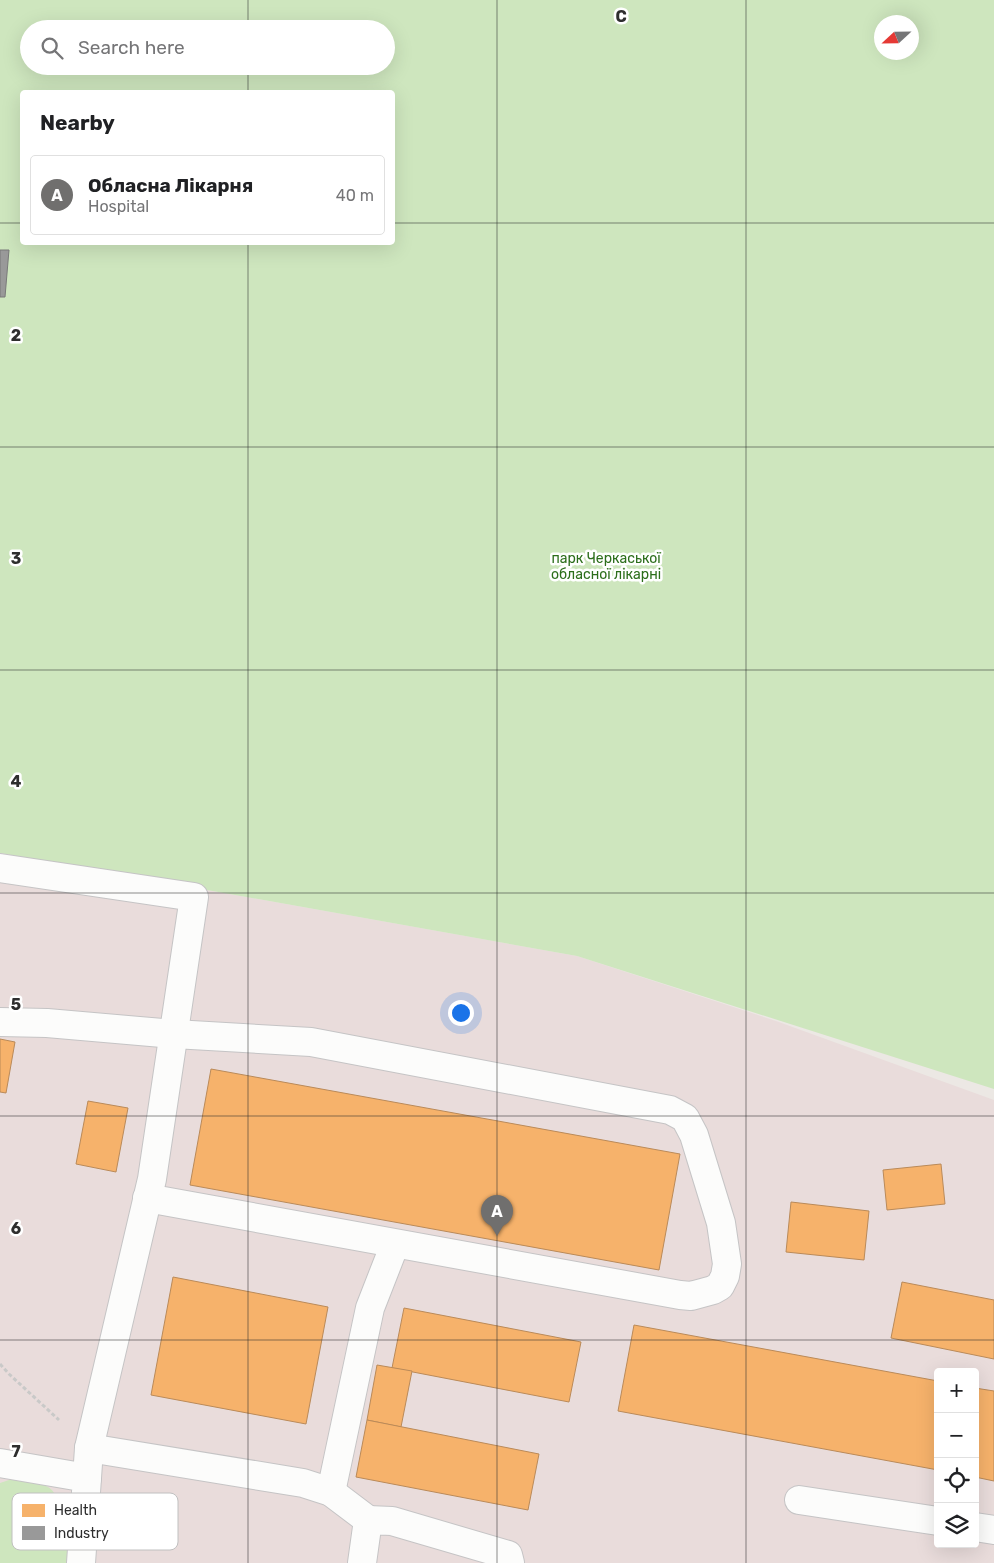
<!DOCTYPE html>
<html lang="en">
<head>
<meta charset="utf-8">
<style>
  :root { --surface:#fff; --page:#f2f2f2; --text:#202124; --muted:#757577; --line:#e0e0e0; --accent:#706f6e }
  body { margin:0; font-family:Rubik,sans-serif; background:var(--page); color:var(--text) }
  .controls { position:absolute; right:15px; bottom:15px; display:grid; overflow:hidden; border-radius:5px; box-shadow:0 5px 20px #0002 }
  .controls button { width:45px; height:45px; display:grid; place-items:center; padding:0; border:0; border-bottom:1px solid var(--line); background:var(--surface); color:var(--text); font:25px sans-serif }
  .compass { position:absolute; left:874px; top:15px; width:45px; height:45px; border-radius:50%; background:var(--surface); box-shadow:0 5px 20px #0002; rotate:248deg }
  .you { position:absolute; left:460px; top:1012px; width:18px; height:18px; margin:-12px; border:4px solid #fff; border-radius:50%; background:#1a73e8; box-shadow:0 0 0 8px #1a73e833 }
  .badge { display:grid; place-items:center; width:32px; height:32px; border-radius:50%; background:var(--accent); color:#fff; font-size:16px; font-weight:700 }
  .pin { position:absolute; translate:-50% -41px; filter:drop-shadow(0 1px 2px #0008) }
  .pin::after { content:''; position:absolute; top:26px; width:18px; height:15px; background:inherit; clip-path:polygon(0 0,100% 0,50% 100%) }
  .list { margin:0; padding:0; list-style:none }
  h2 { display:flex; justify-content:space-between; align-items:center; height:65px; margin:0; padding:0 20px; font-size:21px }
  h2 small { font-size:16px; font-weight:400; color:var(--muted) }
  .list li { display:grid; grid-template-columns:32px 1fr auto; gap:15px; align-items:center; box-sizing:border-box; height:80px; margin:0 10px 10px; padding:0 10px; border:1px solid var(--line); border-radius:5px }
  .list b { display:block; font-size:19px; white-space:nowrap }
  .list p { margin:0; font-size:16px; white-space:nowrap; color:var(--muted) }
  .list em { font-size:16px; font-style:normal; color:var(--muted) }
  .icon { flex:none; width:28px; height:28px; fill:none; stroke:currentColor; stroke-width:2; stroke-linecap:round; stroke-linejoin:round }
  .map { position:relative; flex:none; width:994px; height:1563px; overflow:hidden }
  .search { position:absolute; background:var(--surface); box-shadow:0 5px 20px #0002; left:20px; top:20px; width:375px; height:55px; display:flex; align-items:center; gap:12px; box-sizing:border-box; padding:0 18px; border-radius:28px; color:var(--muted); font-size:19px }
  .panel { position:absolute; background:var(--surface); box-shadow:0 5px 20px #0002; left:20px; top:90px; width:375px; height:155px; border-radius:5px }
  .map>svg:first-child { display:block }
  .medical { fill:#e9dcdb; fill-rule:evenodd }
  .green { fill:#cee6be; fill-rule:evenodd }
  .health { fill:#f6b26b; stroke:#ba8a59 }
  .industry { fill:#999; stroke:#797979 }
  .lines { fill:none; stroke-linecap:round; stroke-linejoin:round }
  .minor-casing { stroke:#c5c4c5; stroke-width:30 }
  .path { stroke:#c9c9c8; stroke-width:3; stroke-dasharray:4 2.5; stroke-linecap:butt }
  .minor { stroke:#fcfcfb; stroke-width:28 }
  .grid { fill:none; stroke:#2e2e2e; stroke-width:1; stroke-opacity:0.55 }
  .labels { text-anchor:middle; dominant-baseline:central; stroke-width:5; stroke-linejoin:round; paint-order:stroke }
  .park-label { font-size:14px; fill:#2c6e1b; stroke:#fff }
  .key { fill:#fff; stroke:#c0c0c0; stroke-width:1 }
  .key-label { font-size:14px; fill:#2e2e2e }
  .grid-label { font-size:16px; text-anchor:middle; font-weight:bold; fill:#2e2e2e; stroke:#fff; stroke-width:5; stroke-linejoin:round; paint-order:stroke }
</style>
</head>
<body>
<div class="map">
<svg width="994" height="1563" viewBox="0 0 994 1563">
  <rect width="100%" height="100%" fill="#ece8e4"/>
  <path class="medical" d="M 0,853 L 577,956 L 776,1021 L 994,1100 L 994,1563 L 0,1563 ZM 938,1372 L 975,1372 L 975,1544 L 938,1544 Z"/>
  <g class="green">
    <path d="M 0,0 L 994,0 L 994,1089 L 577,956 L 0,853 ZM 882,22 L 912,22 L 912,52 L 882,52 ZM 29,29 L 386,29 L 386,66 L 29,66 ZM 22,92 L 392,92 L 392,242 L 22,242 Z"/>
    <path d="M 9,1480 C 21,1480 37,1481 48,1487 C 58,1492 70,1524 70,1536 C 71,1545 70,1554 69,1563 L 0,1563 L 0,1483 Z"/>
  </g>
  <g class="health">
    <path d="M 0,1039 L 15,1042 L 6,1093 L 0,1092 Z"/>
    <path d="M 211,1069 L 680,1154 L 659,1270 L 190,1185 Z"/>
    <path d="M 88,1101 L 128,1108 L 116,1172 L 76,1164 Z"/>
    <path d="M 941,1164 L 945,1204 L 887,1210 L 883,1170 Z"/>
    <path d="M 791,1202 L 869,1211 L 864,1260 L 786,1252 Z"/>
    <path d="M 173,1277 L 328,1307 L 306,1424 L 151,1395 Z"/>
    <path d="M 902,1282 L 994,1300 L 994,1359 L 891,1338 Z"/>
    <path d="M 404,1308 L 581,1342 L 569,1402 L 392,1368 Z"/>
    <path d="M 634,1325 L 938,1381 L 938,1470 L 618,1411 Z"/>
    <path d="M 377,1365 L 412,1371 L 401,1427 L 367,1420 Z"/>
    <path d="M 975,1388 L 994,1391 L 994,1481 L 975,1477 Z"/>
    <path d="M 367,1420 L 539,1454 L 528,1510 L 356,1477 Z"/>
  </g>
  <path class="industry" d="M 0,250 L 9,250 L 5,297 L 0,297 Z"/>
  <g class="lines">
    <defs>
      <g id="minor">
        <path d="M 0,868 L 194,897 L 152,1179 L 89,1448 L 87,1478"/>
        <path d="M 0,1022 L 47,1023 L 174,1034 L 311,1042 L 670,1110 L 685,1118 L 694,1135 L 721,1223 L 727,1264 L 725,1276 L 720,1286 L 713,1290 L 691,1296 L 680,1295 L 147,1198"/>
        <path d="M 89,1448 L 303,1483 L 331,1492 L 368,1520"/>
        <path d="M 0,1463 L 87,1478 L 81,1563"/>
        <path d="M 331,1492 L 370,1308 L 395,1244"/>
        <path d="M 799,1500 L 938,1521"/>
        <path d="M 975,1527 L 994,1530"/>
        <path d="M 362,1563 L 368,1520 L 392,1521 L 508,1555 L 510,1563"/>
      </g>
    </defs>
    <use href="#minor" class="minor-casing"/>
    <path class="path" d="M 0,1364 L 9,1374 L 59,1420"/>
    <use href="#minor" class="minor"/>
  </g>
  <path class="grid" d="M 248,0 L 248,29M 497,0 L 497,1563M 746,0 L 746,1563M 248,66 L 248,92M 0,223 L 22,223M 392,223 L 994,223M 248,242 L 248,1563M 0,447 L 994,447M 0,670 L 994,670M 0,893 L 994,893M 0,1116 L 994,1116M 0,1340 L 994,1340"/>
  <g class="labels">
    <g class="park-label">
      <text x="606" y="558">парк Черкаської<tspan x="606" dy="16">обласної лікарні</tspan></text>
    </g>
  </g>
  <rect x="12" y="1493" width="166" height="57" rx="8" class="key"/>
  <rect x="22" y="1504" width="23" height="13" fill="#f6b26b"/>
  <rect x="22" y="1526" width="23" height="14" fill="#999"/>
  <g class="key-label">
    <text x="54" y="1515">Health</text>
    <text x="54" y="1538">Industry</text>
  </g>
  <g class="grid-label">
    <text x="621" y="22">C</text>
    <text x="16" y="341">2</text>
    <text x="16" y="564">3</text>
    <text x="16" y="787">4</text>
    <text x="16" y="1010">5</text>
    <text x="16" y="1234">6</text>
    <text x="16" y="1457">7</text>
  </g>
</svg>
<div class="controls">
<button>+</button>
<button>−</button>
<button><svg class="icon" aria-label="locate" viewBox="0 0 24 24"><circle cx="12" cy="12" r="6"/><path d="M12 2v4M12 18v4M2 12h4M18 12h4"/></svg></button>
<button><svg class="icon" aria-label="layers" viewBox="0 0 24 24"><path d="M12 4l9 5-9 5-9-5zM3 14l9 5 9-5"/></svg></button>
</div>
<svg class="compass" viewBox="-18 -18 36 36"><path d="M0-13l5 13h-10z" fill="#e53935"/><path d="M0 13l5-13h-10z" fill="#757577"/></svg>
<div class="you"></div>
<div class="pin badge" style="left:497px;top:1236px">A</div>
<div class="search"><svg class="icon" aria-label="search" viewBox="0 0 24 24"><circle cx="10" cy="10" r="6"/><path d="M15 15l6 6"/></svg>Search here</div>
<section class="panel">
<h2>Nearby<small></small></h2>
<ul class="list">
<li><span class="badge">A</span><div><b>Обласна Лікарня</b><p>Hospital</p></div><em>40 m</em></li>
</ul>
</section>
</div>
</body>
</html>
